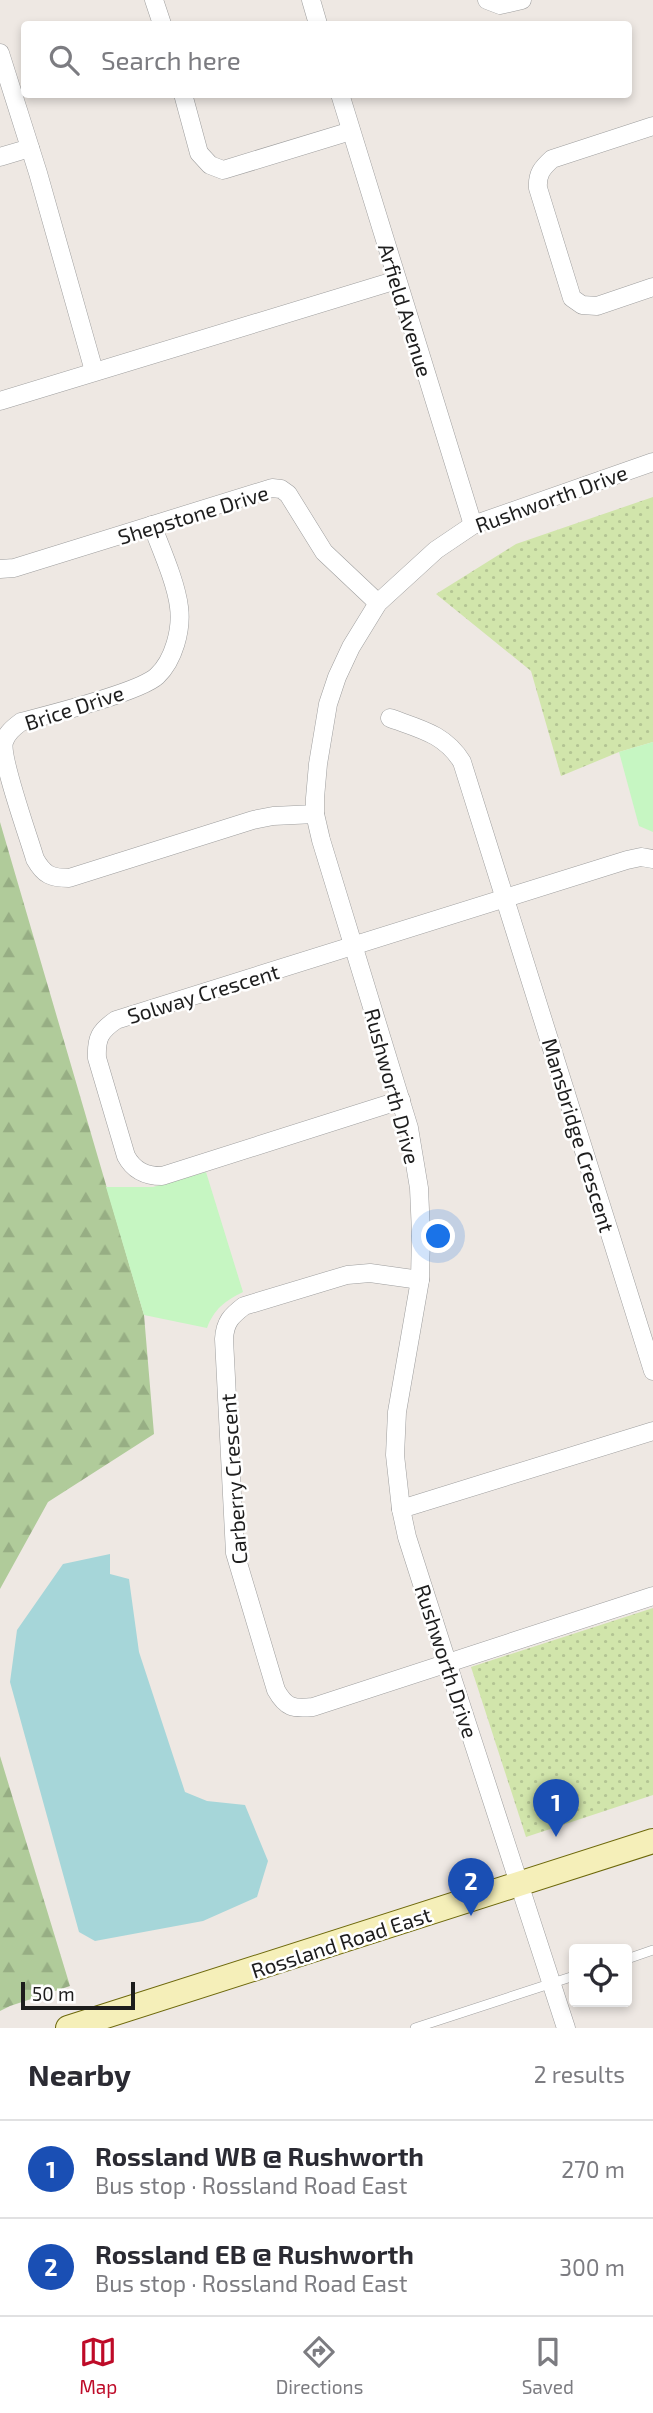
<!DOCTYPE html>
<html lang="en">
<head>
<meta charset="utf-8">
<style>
  :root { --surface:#fff; --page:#f2f2f3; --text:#2b2b33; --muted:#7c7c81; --line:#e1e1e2; --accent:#be0b28 }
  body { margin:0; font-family:"Exo 2",sans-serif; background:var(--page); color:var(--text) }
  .controls { position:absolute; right:21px; bottom:21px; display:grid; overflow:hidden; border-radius:7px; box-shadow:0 4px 10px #0003 }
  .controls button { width:63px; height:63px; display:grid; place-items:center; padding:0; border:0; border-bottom:2px solid var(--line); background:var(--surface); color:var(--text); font:35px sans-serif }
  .scale { position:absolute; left:21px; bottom:18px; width:114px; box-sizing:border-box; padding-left:7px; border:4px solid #1d1d1d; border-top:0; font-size:19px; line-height:24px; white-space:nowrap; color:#1d1d1d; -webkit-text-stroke:5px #fff; paint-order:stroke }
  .you { position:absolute; left:439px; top:1237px; width:24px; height:24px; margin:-18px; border:5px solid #fff; border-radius:50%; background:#1a73e8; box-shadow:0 0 0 10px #1a73e833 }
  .badge { display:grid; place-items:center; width:46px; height:46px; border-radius:50%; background:var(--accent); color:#fff; font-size:23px; font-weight:700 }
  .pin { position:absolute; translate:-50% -58px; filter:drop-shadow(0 2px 4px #0008) }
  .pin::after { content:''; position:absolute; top:37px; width:24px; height:21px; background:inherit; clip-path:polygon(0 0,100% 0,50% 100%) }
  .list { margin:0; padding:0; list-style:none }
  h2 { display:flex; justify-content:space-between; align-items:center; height:91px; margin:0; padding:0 28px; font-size:30px }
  h2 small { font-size:23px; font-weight:400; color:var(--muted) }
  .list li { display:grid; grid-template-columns:46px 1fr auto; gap:21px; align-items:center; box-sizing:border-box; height:98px; padding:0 28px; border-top:2px solid var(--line) }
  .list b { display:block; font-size:26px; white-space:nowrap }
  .list p { margin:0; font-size:23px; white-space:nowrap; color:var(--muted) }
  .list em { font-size:23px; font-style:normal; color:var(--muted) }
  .icon { flex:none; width:38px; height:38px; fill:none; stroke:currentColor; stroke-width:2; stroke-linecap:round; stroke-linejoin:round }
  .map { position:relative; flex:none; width:653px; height:2028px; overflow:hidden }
  .search { position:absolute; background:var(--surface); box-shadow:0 4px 10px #0003; left:21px; right:21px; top:21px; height:77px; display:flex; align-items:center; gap:18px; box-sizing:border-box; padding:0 24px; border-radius:7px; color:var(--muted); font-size:26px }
  .sheet { height:287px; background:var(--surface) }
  nav { display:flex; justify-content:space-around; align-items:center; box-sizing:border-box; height:98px; border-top:2px solid var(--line); background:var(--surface); font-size:19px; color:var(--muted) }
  nav a { display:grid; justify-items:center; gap:4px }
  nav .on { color:var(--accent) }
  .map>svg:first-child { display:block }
  .grass { fill:url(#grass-dots) }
  .forest { fill:url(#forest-firs) }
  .park { fill:#c6f6c2 }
  .water { fill:#a6d6d9 }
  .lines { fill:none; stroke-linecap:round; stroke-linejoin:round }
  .service-casing { stroke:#9e9e9e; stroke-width:10 }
  .minor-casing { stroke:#9e9e9e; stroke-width:19 }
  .secondary-casing { stroke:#6d680b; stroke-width:26 }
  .service { stroke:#fff; stroke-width:9 }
  .minor { stroke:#fff; stroke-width:18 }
  .secondary { stroke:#f5efb9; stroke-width:24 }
  .labels { text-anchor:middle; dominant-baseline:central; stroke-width:5; stroke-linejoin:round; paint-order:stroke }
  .street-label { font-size:21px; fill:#1d1d1d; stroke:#fff }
</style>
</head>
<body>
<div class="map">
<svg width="653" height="2028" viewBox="0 0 653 2028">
  <defs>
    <pattern id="grass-dots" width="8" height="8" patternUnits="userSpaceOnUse" patternTransform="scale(1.75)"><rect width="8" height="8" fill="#d1e5ab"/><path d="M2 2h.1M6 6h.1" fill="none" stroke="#b3c493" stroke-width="1.8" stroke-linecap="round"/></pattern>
    <pattern id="forest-firs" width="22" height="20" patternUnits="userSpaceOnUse" patternTransform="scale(1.75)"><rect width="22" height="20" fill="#b0cb9a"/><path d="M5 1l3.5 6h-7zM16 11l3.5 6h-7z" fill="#97ae84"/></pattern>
  </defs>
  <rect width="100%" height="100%" fill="#eee8e3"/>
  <g class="grass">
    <path d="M 653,497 L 653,742 L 619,752 L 561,776 L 531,671 L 436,594 L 516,544 Z"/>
    <path d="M 653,1608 L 653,1795 L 526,1837 L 471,1667 Z"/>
  </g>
  <g class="forest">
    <path d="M 0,822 L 144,1315 L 154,1434 L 48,1502 L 0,1589 Z"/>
    <path d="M 0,1756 L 70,1986 L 10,2006 L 0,2011 Z"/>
  </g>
  <g class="park">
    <path d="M 653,742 L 653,832 L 639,826 L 619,752 Z"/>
    <path d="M 206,1172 L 243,1292 C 225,1301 214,1309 207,1328 L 144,1315 L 106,1187 L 153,1187 Z"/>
  </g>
  <path class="water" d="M 110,1554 L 110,1574 L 129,1579 L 139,1652 L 185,1792 L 207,1801 L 245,1805 L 268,1861 L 257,1897 L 203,1921 L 95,1941 L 79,1932 L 10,1682 L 17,1630 L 63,1564 Z"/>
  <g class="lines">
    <defs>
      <g id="service">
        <path d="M 627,1959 L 653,1950"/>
        <path d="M 415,2028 L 574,1976"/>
      </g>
      <g id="minor">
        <path d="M 154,0 L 162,24"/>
        <path d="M 311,0 L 318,24"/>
        <path d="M 487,0 L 500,5 L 522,0"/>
        <path d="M 0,53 L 38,173 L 94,371"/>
        <path d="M 183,94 L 199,153 L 210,165 L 223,170 L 351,131"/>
        <path d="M 340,94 L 473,525"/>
        <path d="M 653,126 L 552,159 C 542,168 537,174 538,188 L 572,298 L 582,305 L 597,306 L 653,287"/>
        <path d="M 0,157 L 30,148"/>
        <path d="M 0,401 L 397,280"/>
        <path d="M 152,525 C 161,549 176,582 179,607 C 182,629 174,660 157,676 C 140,692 48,715 21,722 C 13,728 7,733 4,742 C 0,758 29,838 35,859 C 44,875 51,878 69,878 L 253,820 L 273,816 L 315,814"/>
        <path d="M 0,569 L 14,568 L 272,488 L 281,489 L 288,494 L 324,552 L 378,603"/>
        <path d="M 390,718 C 420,729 445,734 462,762 L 653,1371"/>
        <path d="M 401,1100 L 162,1176 C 146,1176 134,1171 126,1156 L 97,1058 C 96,1038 100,1031 116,1020 L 627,860 L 641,857 L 653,859"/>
        <path d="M 420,1280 L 370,1273 L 347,1275 L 244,1306 C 231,1316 225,1322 224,1339 L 235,1553 L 276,1690 C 286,1708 293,1709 313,1707 L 653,1596"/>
        <path d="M 401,1509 L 653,1431"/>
        <path d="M 566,2028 L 447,1662 L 407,1537 L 401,1509 L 395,1455 L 397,1412 L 420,1280 L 421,1233 L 419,1188 L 409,1128 L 321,840 L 315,814 L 315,798 L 318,764 L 328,704 L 337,677 L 351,647 L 378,603 L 436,550 L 473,525 L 653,462"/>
      </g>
      <path id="secondary" d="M 68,2028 L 653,1841"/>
    </defs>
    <use href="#service" class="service-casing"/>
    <use href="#minor" class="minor-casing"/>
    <use href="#secondary" class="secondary-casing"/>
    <use href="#service" class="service"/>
    <use href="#minor" class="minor"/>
    <use href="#secondary" class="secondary"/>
  </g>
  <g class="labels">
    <g class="street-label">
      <text transform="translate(406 310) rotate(73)">Arfield Avenue</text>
      <text transform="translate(551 498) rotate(-20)">Rushworth Drive</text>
      <text transform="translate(193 514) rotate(-17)">Shepstone Drive</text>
      <text transform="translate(74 707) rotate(-18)">Brice Drive</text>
      <text transform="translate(203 993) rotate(-17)">Solway Crescent</text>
      <text transform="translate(393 1086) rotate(75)">Rushworth Drive</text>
      <text transform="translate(579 1135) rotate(73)">Mansbridge Crescent</text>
      <text transform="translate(233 1479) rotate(-94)">Carberry Crescent</text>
      <text transform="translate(447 1661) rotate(72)">Rushworth Drive</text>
      <text transform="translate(341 1942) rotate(-18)">Rossland Road East</text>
    </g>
  </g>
</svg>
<div class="controls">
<button><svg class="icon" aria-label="locate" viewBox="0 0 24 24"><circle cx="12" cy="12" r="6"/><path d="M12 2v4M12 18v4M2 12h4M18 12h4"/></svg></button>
</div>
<div class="scale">50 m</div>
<div class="you"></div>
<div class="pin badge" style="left:556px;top:1837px;background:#1a4fb4">1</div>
<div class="pin badge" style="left:471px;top:1916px;background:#1a4fb4">2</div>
<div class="search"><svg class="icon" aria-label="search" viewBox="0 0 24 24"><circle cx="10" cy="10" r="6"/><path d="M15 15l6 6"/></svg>Search here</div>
</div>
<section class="sheet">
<h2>Nearby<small>2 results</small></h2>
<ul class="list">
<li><span class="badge" style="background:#1a4fb4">1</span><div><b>Rossland WB @ Rushworth</b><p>Bus stop · Rossland Road East</p></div><em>270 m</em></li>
<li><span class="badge" style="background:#1a4fb4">2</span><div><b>Rossland EB @ Rushworth</b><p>Bus stop · Rossland Road East</p></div><em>300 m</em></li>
</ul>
</section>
<nav>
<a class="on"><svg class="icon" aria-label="map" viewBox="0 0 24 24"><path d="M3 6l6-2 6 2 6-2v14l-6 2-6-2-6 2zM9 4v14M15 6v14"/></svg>Map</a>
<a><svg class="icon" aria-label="directions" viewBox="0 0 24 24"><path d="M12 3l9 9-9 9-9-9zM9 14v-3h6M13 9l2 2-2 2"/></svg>Directions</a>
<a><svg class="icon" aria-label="saved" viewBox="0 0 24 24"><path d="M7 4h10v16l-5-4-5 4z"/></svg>Saved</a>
</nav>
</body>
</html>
